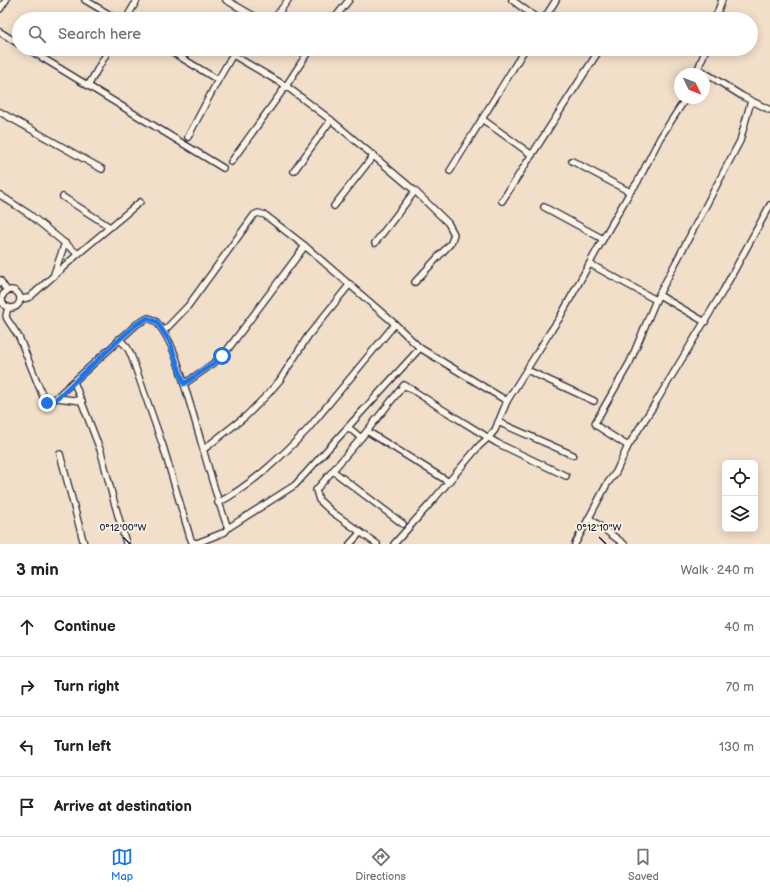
<!DOCTYPE html>
<html lang="en">
<head>
<meta charset="utf-8">
<style>
  :root { --surface:#fff; --page:#f6f6f6; --text:#202124; --muted:#757577; --line:#e0e0e0; --accent:#1a73e8 }
  body { margin:0; font-family:"Balsamiq Sans",sans-serif; background:var(--page); color:var(--text) }
  .controls { position:absolute; right:12px; bottom:12px; display:grid; overflow:hidden; border-radius:6px; box-shadow:0 2px 10px #0003 }
  .controls button { width:36px; height:36px; display:grid; place-items:center; padding:0; border:0; border-bottom:1px solid var(--line); background:var(--surface); color:var(--text); font:20px sans-serif }
  .compass { position:absolute; left:674px; top:68px; width:36px; height:36px; border-radius:50%; background:var(--surface); box-shadow:0 2px 10px #0003; rotate:133deg }
  .stop { position:absolute; width:12px; height:12px; margin:-9px; border:3px solid #1a73e8; border-radius:50%; background:#fff }
  .stop.end { background:#1a73e8; border-color:#fff; box-shadow:0 1px 4px #0008 }
  .list { margin:0; padding:0; list-style:none }
  h2 { display:flex; justify-content:space-between; align-items:center; height:52px; margin:0; padding:0 16px; font-size:17px }
  h2 small { font-size:13px; font-weight:400; color:var(--muted) }
  .list li { display:grid; grid-template-columns:26px 1fr auto; gap:12px; align-items:center; box-sizing:border-box; height:60px; padding:0 16px; border-top:1px solid var(--line) }
  .list b { display:block; font-size:15px; white-space:nowrap }
  .list em { font-size:13px; font-style:normal; color:var(--muted) }
  .icon { flex:none; width:22px; height:22px; fill:none; stroke:currentColor; stroke-width:2; stroke-linecap:round; stroke-linejoin:round }
  .map { position:relative; flex:none; width:770px; height:544px; overflow:hidden }
  .search { position:absolute; background:var(--surface); box-shadow:0 2px 10px #0003; left:12px; right:12px; top:12px; height:44px; display:flex; align-items:center; gap:10px; box-sizing:border-box; padding:0 14px; border-radius:22px; color:var(--muted); font-size:15px }
  .sheet { height:292px; background:var(--surface) }
  nav { display:flex; justify-content:space-around; align-items:center; box-sizing:border-box; height:56px; border-top:1px solid var(--line); background:var(--surface); font-size:11px; color:var(--muted) }
  nav a { display:grid; justify-items:center; gap:2px }
  nav .on { color:var(--accent) }
  .map>svg:first-child { display:block }
  .lines { fill:none; stroke-linecap:round; stroke-linejoin:round }
  .street-casing { stroke:#22223b; stroke-width:8 }
  .street { stroke:#fcf5e5; stroke-width:5.5 }
  .route { stroke:#1a73e8; stroke-width:5 }
  .ticks { fill:none; stroke:#22223b; stroke-width:1.5 }
  .ticks-label { font-size:10px; text-anchor:middle; fill:#22223b; stroke:#fcf5e5; stroke-width:3.5; stroke-linejoin:round; paint-order:stroke }
</style>
</head>
<body>
<div class="map">
<svg width="770" height="544" viewBox="0 0 770 544">
  <rect width="100%" height="100%" fill="#f2dfca"/>
  <filter id="ink" filterUnits="userSpaceOnUse"><feTurbulence type="fractalNoise" baseFrequency=".025" numOctaves="2"/><feDisplacementMap in="SourceGraphic" scale="8" xChannelSelector="R" yChannelSelector="G"/><feConvolveMatrix kernelMatrix="1 2 1 2 8 2 1 2 1" color-interpolation-filters="sRGB"/></filter>
  <g filter="url(#ink)">
    <g class="lines">
      <defs>
        <g id="street">
          <path d="M 85,0 L 117,19"/>
          <path d="M 226,0 L 259,19"/>
          <path d="M 512,0 L 538,19"/>
          <path d="M 0,9 L 6,0"/>
          <path d="M 126,19 L 137,0"/>
          <path d="M 274,19 L 288,0"/>
          <path d="M 334,19 L 349,0"/>
          <path d="M 544,19 L 556,0"/>
          <path d="M 715,19 L 722,0"/>
          <path d="M 0,32 L 19,44"/>
          <path d="M 28,49 L 223,168"/>
          <path d="M 167,49 L 218,80"/>
          <path d="M 233,55 L 286,86 L 331,120 L 415,191 L 448,223 L 454,234 L 451,243 L 415,282"/>
          <path d="M 699,69 L 742,96 L 770,110"/>
          <path d="M 696,74 L 706,49"/>
          <path d="M 88,86 L 109,49"/>
          <path d="M 0,112 L 102,169"/>
          <path d="M 482,119 L 532,155"/>
          <path d="M 188,137 L 218,80 L 236,49"/>
          <path d="M 572,161 L 630,192"/>
          <path d="M 231,162 L 286,86 L 310,49"/>
          <path d="M 294,171 L 331,120"/>
          <path d="M 450,171 L 525,49"/>
          <path d="M 0,195 L 29,214 L 78,254"/>
          <path d="M 63,197 L 110,227"/>
          <path d="M 502,201 L 600,49"/>
          <path d="M 334,206 L 374,155"/>
          <path d="M 544,207 L 603,239"/>
          <path d="M 375,243 L 415,191"/>
          <path d="M 590,264 L 656,300 L 630,362 L 595,423 L 597,426 L 628,446"/>
          <path d="M 54,274 L 65,243"/>
          <path d="M 0,280 L 7,291"/>
          <circle cx="11" cy="299" r="9"/>
          <path d="M 659,295 L 705,322"/>
          <path d="M 21,299 L 27,298 L 30,297 L 78,254 L 140,202"/>
          <path d="M 656,300 L 740,141 L 751,101"/>
          <path d="M 8,307 L 6,316 L 7,319 L 19,337 L 44,399 L 49,404 L 137,324 L 148,318 C 152,319 156,321 158,324 C 174,343 180,370 187,394 C 201,438 211,484 228,528"/>
          <path d="M 164,331 L 188,306 L 254,215 L 258,213 L 265,215 L 305,246 L 395,324 L 420,348 L 507,401"/>
          <path d="M 119,339 L 127,347 L 131,355 L 163,446 L 190,537 L 192,542 L 197,543 L 225,532 L 228,528 L 295,485 L 420,348"/>
          <path d="M 527,370 L 594,401"/>
          <path d="M 74,382 L 101,452 L 113,498 L 126,543"/>
          <path d="M 184,384 L 214,363 L 228,349 L 305,246"/>
          <path d="M 57,398 L 82,401"/>
          <path d="M 498,422 L 573,455"/>
          <path d="M 348,427 L 361,438"/>
          <path d="M 367,431 L 449,482"/>
          <path d="M 204,449 L 246,416 L 268,394 L 280,380 L 308,336 L 350,284"/>
          <path d="M 60,454 L 84,544"/>
          <path d="M 333,471 L 403,524"/>
          <path d="M 218,503 C 253,484 281,457 308,429 L 395,324"/>
          <path d="M 589,518 L 624,544"/>
          <path d="M 350,544 L 360,533"/>
          <path d="M 377,544 L 332,512 L 319,500 L 316,490 L 367,431 L 404,385 L 411,389 L 442,409 L 497,443 L 566,476"/>
          <path d="M 394,544 L 429,505 L 479,446 L 488,438 L 495,430 L 507,401 L 550,332 L 559,319 L 603,239 L 630,192 L 637,183 L 660,138 L 686,98"/>
          <path d="M 575,544 L 607,484 L 616,472 L 628,446 L 656,402 L 723,291 L 770,205"/>
        </g>
      </defs>
      <use href="#street" class="street-casing"/>
      <use href="#street" class="street"/>
    </g>
  </g>
  <g class="lines" filter="url(#ink)">
    <path class="route" d="M 47,403 L 49,404 L 52,403 L 120,339 L 137,324 L 148,318 L 157,322 L 170,342 L 184,384 L 214,363 L 222,356"/>
  </g>
  <path class="ticks" d="M 123,537 L 130,544M 599,537 L 606,544"/>
  <g class="ticks-label">
    <text x="123" y="531">0°12'00"W</text>
    <text x="599" y="531">0°12'10"W</text>
  </g>
</svg>
<div class="controls">
<button><svg class="icon" aria-label="locate" viewBox="0 0 24 24"><circle cx="12" cy="12" r="6"/><path d="M12 2v4M12 18v4M2 12h4M18 12h4"/></svg></button>
<button><svg class="icon" aria-label="layers" viewBox="0 0 24 24"><path d="M12 4l9 5-9 5-9-5zM3 14l9 5 9-5"/></svg></button>
</div>
<svg class="compass" viewBox="-18 -18 36 36"><path d="M0-13l5 13h-10z" fill="#e53935"/><path d="M0 13l5-13h-10z" fill="#757577"/></svg>
<div class="stop" style="left:222px;top:356px"></div>
<div class="stop end" style="left:47px;top:403px"></div>
<div class="search"><svg class="icon" aria-label="search" viewBox="0 0 24 24"><circle cx="10" cy="10" r="6"/><path d="M15 15l6 6"/></svg>Search here</div>
</div>
<section class="sheet">
<h2>3 min<small>Walk · 240 m</small></h2>
<ul class="list">
<li><svg class="icon" aria-label="ahead" viewBox="0 0 24 24"><path d="M12 20V5M6 11l6-6 6 6"/></svg><div><b>Continue</b></div><em>40 m</em></li>
<li><svg class="icon" aria-label="right" viewBox="0 0 24 24"><path d="M7 20v-9h11M14 6l5 5-5 5"/></svg><div><b>Turn right</b></div><em>70 m</em></li>
<li><svg class="icon" aria-label="left" viewBox="0 0 24 24"><path d="M17 20v-9H6M10 6l-5 5 5 5"/></svg><div><b>Turn left</b></div><em>130 m</em></li>
<li><svg class="icon" aria-label="arrive" viewBox="0 0 24 24"><path d="M6 21V4h12l-3 4 3 4H6"/></svg><div><b>Arrive at destination</b></div></li>
</ul>
</section>
<nav>
<a class="on"><svg class="icon" aria-label="map" viewBox="0 0 24 24"><path d="M3 6l6-2 6 2 6-2v14l-6 2-6-2-6 2zM9 4v14M15 6v14"/></svg>Map</a>
<a><svg class="icon" aria-label="directions" viewBox="0 0 24 24"><path d="M12 3l9 9-9 9-9-9zM9 14v-3h6M13 9l2 2-2 2"/></svg>Directions</a>
<a><svg class="icon" aria-label="saved" viewBox="0 0 24 24"><path d="M7 4h10v16l-5-4-5 4z"/></svg>Saved</a>
</nav>
</body>
</html>
